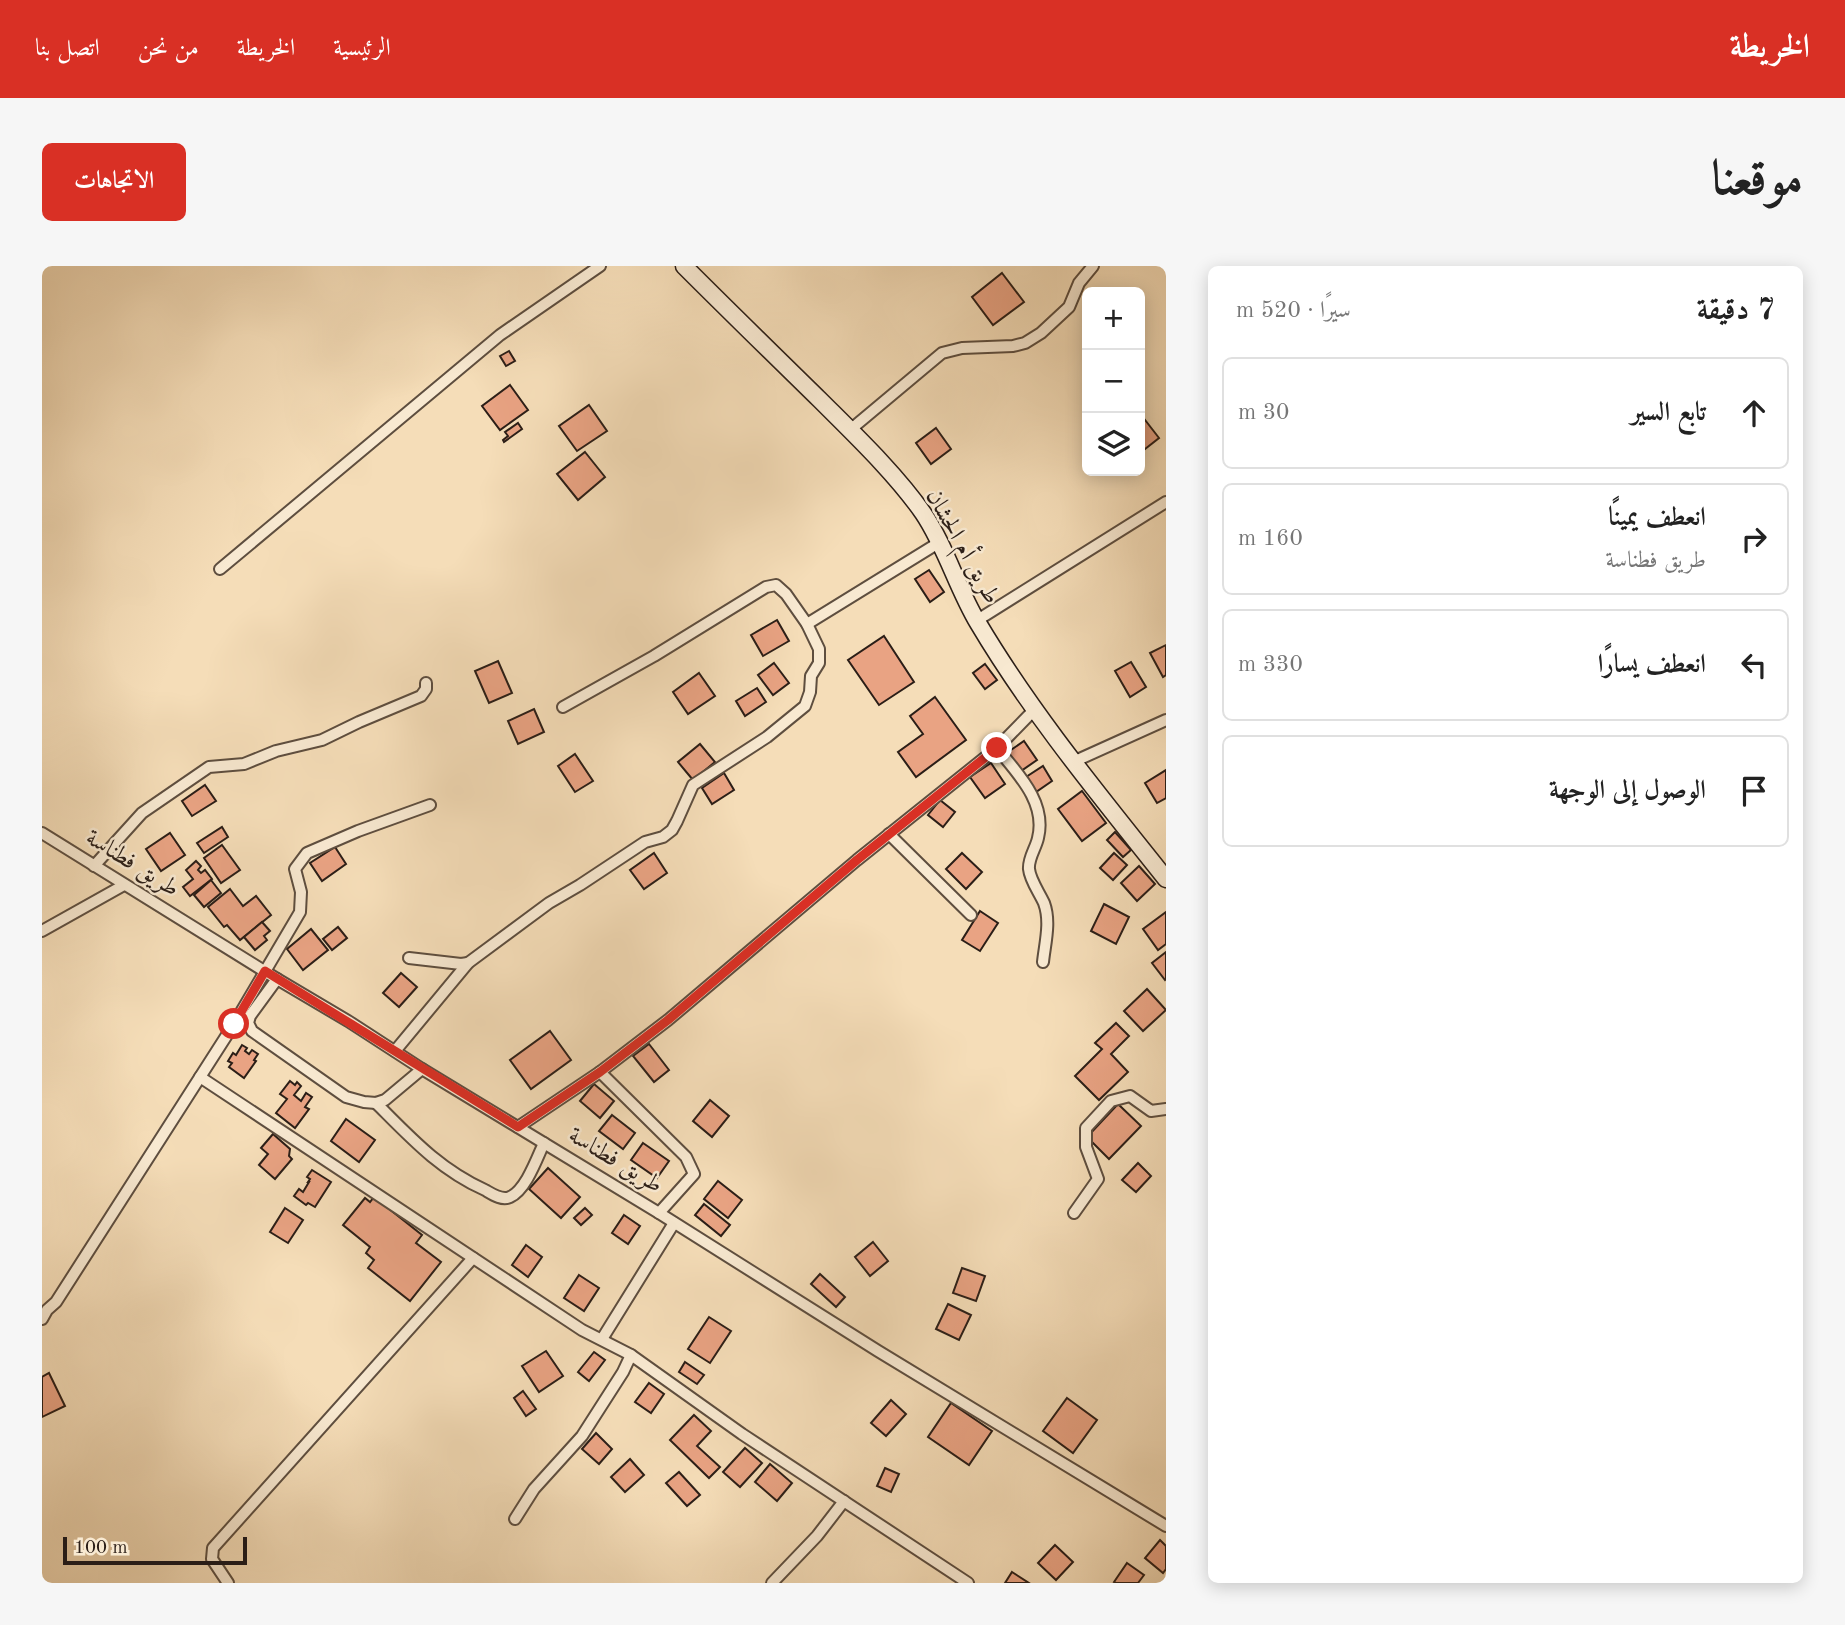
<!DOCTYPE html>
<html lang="ar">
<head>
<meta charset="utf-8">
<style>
  :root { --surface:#fff; --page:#f6f6f6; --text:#222; --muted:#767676; --line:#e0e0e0; --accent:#d93025 }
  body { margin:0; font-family:"Old Standard TT",Amiri,serif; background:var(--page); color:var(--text); direction:rtl }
  .controls { position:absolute; right:21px; top:21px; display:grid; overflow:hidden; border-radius:10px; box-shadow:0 4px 18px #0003 }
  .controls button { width:63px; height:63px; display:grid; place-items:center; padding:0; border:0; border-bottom:2px solid var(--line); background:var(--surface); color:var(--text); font:35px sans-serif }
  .scale { position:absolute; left:21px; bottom:18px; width:184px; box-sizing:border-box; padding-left:7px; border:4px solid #2b1e17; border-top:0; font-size:19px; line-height:24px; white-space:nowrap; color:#2b1e17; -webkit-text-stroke:5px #f8e9d1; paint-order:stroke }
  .stop { position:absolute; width:21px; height:21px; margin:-16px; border:5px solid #d93025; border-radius:50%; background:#fff }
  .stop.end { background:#d93025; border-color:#fff; box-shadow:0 2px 7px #0008 }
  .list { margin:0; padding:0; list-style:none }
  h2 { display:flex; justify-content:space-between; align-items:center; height:91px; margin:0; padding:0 28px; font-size:30px }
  h2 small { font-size:23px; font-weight:400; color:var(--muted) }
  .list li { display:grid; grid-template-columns:46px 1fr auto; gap:21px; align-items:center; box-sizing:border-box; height:112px; margin:0 14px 14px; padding:0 14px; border:2px solid var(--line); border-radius:10px }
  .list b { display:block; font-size:26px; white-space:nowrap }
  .list p { margin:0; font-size:23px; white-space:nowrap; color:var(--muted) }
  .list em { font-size:23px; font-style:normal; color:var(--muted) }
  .icon { flex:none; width:38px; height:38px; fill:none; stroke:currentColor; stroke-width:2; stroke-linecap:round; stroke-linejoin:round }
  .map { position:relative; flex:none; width:1124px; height:1317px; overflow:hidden; direction:ltr; border-radius:10px }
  header { display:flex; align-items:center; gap:42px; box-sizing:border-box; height:98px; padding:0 35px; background:var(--accent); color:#fff }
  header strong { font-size:33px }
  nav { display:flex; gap:38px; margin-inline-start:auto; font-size:24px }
  .intro { display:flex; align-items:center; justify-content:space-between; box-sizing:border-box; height:168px; padding:0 42px }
  h1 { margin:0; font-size:49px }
  .button { padding:18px 32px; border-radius:10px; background:var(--accent); color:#fff; font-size:24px; font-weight:700 }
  main { display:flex; gap:42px; padding:0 42px }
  aside { flex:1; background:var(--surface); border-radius:10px; box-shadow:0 4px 18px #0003 }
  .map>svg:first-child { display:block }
  .building { fill:#e9a383; stroke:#2b1e17; stroke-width:2 }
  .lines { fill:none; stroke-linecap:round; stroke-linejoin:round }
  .street-casing { stroke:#5e4e3f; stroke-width:14 }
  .secondary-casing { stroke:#2b1e17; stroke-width:19 }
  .street { stroke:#f8e9d1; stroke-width:10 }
  .secondary { stroke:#f8e9d1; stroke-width:16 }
  .route { stroke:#d93025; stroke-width:9 }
  .labels { text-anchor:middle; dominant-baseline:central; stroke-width:5; stroke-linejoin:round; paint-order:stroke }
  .street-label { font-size:24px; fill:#2b1e17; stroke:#f8e9d1 }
</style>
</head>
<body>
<header>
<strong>الخريطة</strong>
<nav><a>الرئيسية</a><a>الخريطة</a><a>من نحن</a><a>اتصل بنا</a></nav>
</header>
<div class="intro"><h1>موقعنا</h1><a class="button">الاتجاهات</a></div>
<main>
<aside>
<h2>7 دقيقة<small>سيرًا · 520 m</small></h2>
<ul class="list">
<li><svg class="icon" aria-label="ahead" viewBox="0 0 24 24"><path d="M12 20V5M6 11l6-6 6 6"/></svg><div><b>تابع السير</b></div><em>30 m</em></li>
<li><svg class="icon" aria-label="right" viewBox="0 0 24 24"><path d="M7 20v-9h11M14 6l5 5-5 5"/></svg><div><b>انعطف يمينًا</b><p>طريق فطناسة</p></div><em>160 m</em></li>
<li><svg class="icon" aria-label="left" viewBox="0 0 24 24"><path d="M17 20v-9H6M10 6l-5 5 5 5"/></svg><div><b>انعطف يسارًا</b></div><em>330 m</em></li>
<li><svg class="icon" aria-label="arrive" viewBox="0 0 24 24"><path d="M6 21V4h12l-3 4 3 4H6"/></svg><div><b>الوصول إلى الوجهة</b></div></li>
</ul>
</aside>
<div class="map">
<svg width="1124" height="1317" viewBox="0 0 1124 1317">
  <rect width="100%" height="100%" fill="#f5ddb8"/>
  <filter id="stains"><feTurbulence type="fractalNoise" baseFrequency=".00286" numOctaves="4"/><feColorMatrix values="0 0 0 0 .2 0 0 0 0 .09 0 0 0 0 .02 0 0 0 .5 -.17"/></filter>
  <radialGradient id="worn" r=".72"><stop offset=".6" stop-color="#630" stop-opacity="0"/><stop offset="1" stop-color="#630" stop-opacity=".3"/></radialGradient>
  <g class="building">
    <path d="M 960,7 L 982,36 L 951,59 L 930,31 Z"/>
    <path d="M 467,85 L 473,95 L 464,100 L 458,90 Z"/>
    <path d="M 468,119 L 486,144 L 458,164 L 440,140 Z"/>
    <path d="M 547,139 L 565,165 L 535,185 L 517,160 Z"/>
    <path d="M 1100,150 L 1117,172 L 1098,187 L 1098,152 Z"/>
    <path d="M 476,157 L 480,163 L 462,176 L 461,174 L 466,170 L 463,166 Z"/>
    <path d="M 894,162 L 909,183 L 889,198 L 874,177 Z"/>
    <path d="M 543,186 L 563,211 L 536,234 L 515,208 Z"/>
    <path d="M 887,304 L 902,326 L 888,336 L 873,313 Z"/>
    <path d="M 735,354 L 747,375 L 721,390 L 709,369 Z"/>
    <path d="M 842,370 L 872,416 L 837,439 L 806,394 Z"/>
    <path d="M 1124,379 L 1124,409 L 1121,411 L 1108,387 Z"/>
    <path d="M 456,395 L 470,427 L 447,437 L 433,405 Z"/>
    <path d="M 1089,396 L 1104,421 L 1088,431 L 1073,405 Z"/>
    <path d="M 732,397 L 747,417 L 731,429 L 716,409 Z"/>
    <path d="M 943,398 L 955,414 L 943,423 L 931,407 Z"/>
    <path d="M 657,407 L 673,430 L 646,448 L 631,426 Z"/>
    <path d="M 715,422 L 724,436 L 703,450 L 694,435 Z"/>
    <path d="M 893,431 L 924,474 L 874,511 L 856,486 L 881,468 L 868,450 Z"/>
    <path d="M 492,443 L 502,466 L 476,478 L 466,455 Z"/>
    <path d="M 982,475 L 995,494 L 979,505 L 966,486 Z"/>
    <path d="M 658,478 L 673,496 L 651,514 L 636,496 Z"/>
    <path d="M 533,488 L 551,515 L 533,526 L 516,500 Z"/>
    <path d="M 949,497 L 963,518 L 943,532 L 928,511 Z"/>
    <path d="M 1001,500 L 1010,515 L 994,526 L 984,511 Z"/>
    <path d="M 1124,504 L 1124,532 L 1115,537 L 1103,517 Z"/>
    <path d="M 682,507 L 692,524 L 670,538 L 660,522 Z"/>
    <path d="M 163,519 L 174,535 L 150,550 L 140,535 Z"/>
    <path d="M 1040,525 L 1064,557 L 1040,575 L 1016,543 Z"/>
    <path d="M 898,534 L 913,546 L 901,561 L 886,549 Z"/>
    <path d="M 180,561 L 186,571 L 162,587 L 155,577 Z"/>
    <path d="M 1073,566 L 1089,584 L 1081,591 L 1065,574 Z"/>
    <path d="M 128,567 L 143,589 L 119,605 L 104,583 Z"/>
    <path d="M 180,579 L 198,604 L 179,617 L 162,592 Z"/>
    <path d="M 293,581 L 304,598 L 280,615 L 268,597 Z"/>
    <path d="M 612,587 L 625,607 L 602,623 L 588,604 Z"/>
    <path d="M 920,587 L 940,606 L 924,623 L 904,603 Z"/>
    <path d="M 1072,587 L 1085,599 L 1071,614 L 1058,602 Z"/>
    <path d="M 154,595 L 159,600 L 156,604 L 159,607 L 163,604 L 170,613 L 148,630 L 141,621 L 151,613 L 144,604 Z"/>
    <path d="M 1097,600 L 1113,618 L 1095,635 L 1079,617 Z"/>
    <path d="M 169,614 L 179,627 L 162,641 L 152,629 Z"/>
    <path d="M 188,623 L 201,640 L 214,630 L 229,649 L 198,674 L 185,659 L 182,661 L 166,641 Z"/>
    <path d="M 1062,638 L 1087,651 L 1074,678 L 1049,665 Z"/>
    <path d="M 938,645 L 956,657 L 938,685 L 920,674 Z"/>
    <path d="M 1124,646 L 1124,678 L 1116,684 L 1101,663 Z"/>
    <path d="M 220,656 L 228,665 L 222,670 L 225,674 L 213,684 L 202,671 Z"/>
    <path d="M 296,661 L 305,672 L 290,684 L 281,673 Z"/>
    <path d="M 269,663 L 286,684 L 261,704 L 245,683 Z"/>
    <path d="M 1124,686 L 1124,713 L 1123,714 L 1110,697 Z"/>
    <path d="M 359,707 L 375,721 L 357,741 L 341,727 Z"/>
    <path d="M 1105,723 L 1124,744 L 1101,765 L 1082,745 Z"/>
    <path d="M 1074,757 L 1087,770 L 1069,788 L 1086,806 L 1057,834 L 1033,810 L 1060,783 L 1053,777 Z"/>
    <path d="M 508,765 L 529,794 L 489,823 L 468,794 Z"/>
    <path d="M 607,778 L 627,804 L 612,816 L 591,790 Z"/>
    <path d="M 200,779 L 205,782 L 203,785 L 207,788 L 210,784 L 216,788 L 212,794 L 214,795 L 202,812 L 187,801 L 190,797 L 186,795 L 191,787 L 194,789 Z"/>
    <path d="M 248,815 L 253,819 L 255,816 L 259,820 L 252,829 L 259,835 L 264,827 L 270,831 L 263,841 L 267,843 L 253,862 L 234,847 L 245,833 L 238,828 Z"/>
    <path d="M 552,818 L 572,835 L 558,852 L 538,835 Z"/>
    <path d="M 668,834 L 687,850 L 670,871 L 651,855 Z"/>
    <path d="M 1076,838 L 1099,860 L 1067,893 L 1045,871 Z"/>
    <path d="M 570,849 L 593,867 L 581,883 L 557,865 Z"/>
    <path d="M 304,853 L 333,874 L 317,896 L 289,875 Z"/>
    <path d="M 231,868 L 248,883 L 247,890 L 250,893 L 233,913 L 217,899 L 226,888 L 219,882 Z"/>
    <path d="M 601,877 L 627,895 L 615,912 L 589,894 Z"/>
    <path d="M 1096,897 L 1109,910 L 1094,926 L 1080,914 Z"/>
    <path d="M 506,902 L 538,931 L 519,952 L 487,923 Z"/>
    <path d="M 270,904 L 289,916 L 273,941 L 266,937 L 264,939 L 252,930 L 257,923 L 261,926 L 267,916 L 266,916 L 268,913 L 265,911 Z"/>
    <path d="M 676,915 L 700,934 L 686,952 L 662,933 Z"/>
    <path d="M 332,931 L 380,969 L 374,977 L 399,996 L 368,1035 L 326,1002 L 332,994 L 324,987 L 328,981 L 301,959 L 323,932 L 328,936 Z"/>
    <path d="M 662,938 L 688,959 L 679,970 L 653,949 Z"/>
    <path d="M 243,942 L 261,954 L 246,977 L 228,966 Z"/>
    <path d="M 543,942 L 550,949 L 539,959 L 532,952 Z"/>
    <path d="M 582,949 L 598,960 L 586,978 L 570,967 Z"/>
    <path d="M 831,976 L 846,995 L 828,1010 L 813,991 Z"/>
    <path d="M 484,979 L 500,991 L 486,1011 L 470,999 Z"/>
    <path d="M 920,1002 L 943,1010 L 934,1035 L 911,1027 Z"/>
    <path d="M 778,1008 L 803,1031 L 794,1041 L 769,1018 Z"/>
    <path d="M 537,1009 L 557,1022 L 542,1045 L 522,1032 Z"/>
    <path d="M 906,1038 L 929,1049 L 917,1074 L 894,1063 Z"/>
    <path d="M 667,1051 L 689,1065 L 668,1097 L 646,1083 Z"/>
    <path d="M 504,1085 L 521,1110 L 497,1126 L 480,1100 Z"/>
    <path d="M 552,1086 L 563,1094 L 547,1115 L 536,1106 Z"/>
    <path d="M 643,1096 L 662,1109 L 655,1118 L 637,1106 Z"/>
    <path d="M 7,1107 L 23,1140 L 0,1151 L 0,1111 Z"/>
    <path d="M 607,1117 L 622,1128 L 609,1147 L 593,1136 Z"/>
    <path d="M 481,1125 L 494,1143 L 484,1150 L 472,1132 Z"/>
    <path d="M 1025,1132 L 1055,1154 L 1031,1187 L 1001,1165 Z"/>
    <path d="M 849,1134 L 864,1148 L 844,1170 L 829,1157 Z"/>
    <path d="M 909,1137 L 950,1165 L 927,1199 L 886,1171 Z"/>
    <path d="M 652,1149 L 669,1165 L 655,1180 L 678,1201 L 667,1212 L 628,1174 Z"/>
    <path d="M 554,1167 L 570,1183 L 557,1198 L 540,1183 Z"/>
    <path d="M 703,1182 L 720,1197 L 698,1221 L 681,1206 Z"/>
    <path d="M 588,1193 L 602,1209 L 583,1226 L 569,1211 Z"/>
    <path d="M 728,1198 L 750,1217 L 735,1235 L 713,1216 Z"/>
    <path d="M 843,1202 L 857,1208 L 849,1226 L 835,1220 Z"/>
    <path d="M 637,1206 L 658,1229 L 645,1240 L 624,1217 Z"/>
    <path d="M 1118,1274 L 1124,1280 L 1124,1303 L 1121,1307 L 1103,1292 Z"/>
    <path d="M 1013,1279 L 1031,1296 L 1014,1314 L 996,1297 Z"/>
    <path d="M 1085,1297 L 1102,1309 L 1096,1317 L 1074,1317 L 1072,1316 Z"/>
    <path d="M 970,1306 L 987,1317 L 963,1317 Z"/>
  </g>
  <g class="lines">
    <defs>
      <g id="street">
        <path d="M 808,164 L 900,87 L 920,82 L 971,80 L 983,77 L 999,67 L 1027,41 L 1037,17 L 1051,0"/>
        <path d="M 178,303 L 458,69 L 558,0"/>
        <path d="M 934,355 L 1124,236"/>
        <path d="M 765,358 L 898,276"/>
        <path d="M 955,482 C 975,507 1005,536 996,572 C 994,582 986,592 987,603 C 988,614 997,626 1002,637 C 1009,656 1003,677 1001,696"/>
        <path d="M 1031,496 L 1124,454"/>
        <path d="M 0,567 L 235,713 L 306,755 L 380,803 L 617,947 L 836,1085 L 1124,1260"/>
        <path d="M 847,568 L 929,649"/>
        <path d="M 52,600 L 100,547 L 167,501 L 202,498 L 234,485 L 280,474 L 317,456 L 379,430 L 384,423 L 384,417"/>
        <path d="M 0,665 L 82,619"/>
        <path d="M 367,692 L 419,698 L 426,697"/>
        <path d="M 235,713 L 208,750 L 206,757 L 210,765 L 304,831 L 322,836 L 334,837 L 343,834 L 380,803"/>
        <path d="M 353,785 L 426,697 L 507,637 L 538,619 L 603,576 L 621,571 L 630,564 L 635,555 L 651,519 L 725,471 L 763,440 L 768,426 L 769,410 L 777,397 L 777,383 L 765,358 L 744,328 L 734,319 L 724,321 L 612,390 L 521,441"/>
        <path d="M 558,806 L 644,891 L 652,908 L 617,947"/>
        <path d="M 158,811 L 540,1064 L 589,1089 L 700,1168 L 926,1317"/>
        <path d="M 334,837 C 369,872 397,903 443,924 C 450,928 460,935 468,931 C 484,924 495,892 502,877"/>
        <path d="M 476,861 L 558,806 L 626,754 L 815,594 L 955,482 L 992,444"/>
        <path d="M 1032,947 L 1056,913 L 1044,881 L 1044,862 L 1069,835 L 1088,830 L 1109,845 L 1124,843"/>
        <path d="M 0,1053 L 5,1044 L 14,1036 L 192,758 L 258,646 L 259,626 L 253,603 L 265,587 L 316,565 L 388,539"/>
        <path d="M 560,1073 L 632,957"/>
        <path d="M 473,1253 L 492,1223 L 540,1170 L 581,1106 L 589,1089"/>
        <path d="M 186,1317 L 170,1293 L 171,1282 L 431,992"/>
        <path d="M 730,1317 L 775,1270 L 802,1235"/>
      </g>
      <path id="secondary" d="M 642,0 C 687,45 732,89 778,134 C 812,168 854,208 881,247 C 904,281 915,322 936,357 C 990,448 1058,530 1124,613"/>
    </defs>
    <use href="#street" class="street-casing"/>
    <use href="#secondary" class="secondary-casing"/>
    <use href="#street" class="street"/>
    <use href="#secondary" class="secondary"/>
  </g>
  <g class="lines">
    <path class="route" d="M 192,758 L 223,705 L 476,861 L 558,806 L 626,754 L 815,594 L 955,482"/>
  </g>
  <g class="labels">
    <g class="street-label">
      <text transform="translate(920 281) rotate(61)">طريق أم الحشان</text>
      <text transform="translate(90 598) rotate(32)">طريق فطناسة</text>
      <text transform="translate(573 895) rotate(31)">طريق فطناسة</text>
    </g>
  </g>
  <rect width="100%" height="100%" filter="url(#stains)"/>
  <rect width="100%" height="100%" fill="url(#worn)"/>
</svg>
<div class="controls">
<button>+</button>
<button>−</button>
<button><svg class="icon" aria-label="layers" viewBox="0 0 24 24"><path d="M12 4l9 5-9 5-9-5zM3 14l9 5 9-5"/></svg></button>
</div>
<div class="scale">100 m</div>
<div class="stop" style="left:192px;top:758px"></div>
<div class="stop end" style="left:955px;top:482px"></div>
</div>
</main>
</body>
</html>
